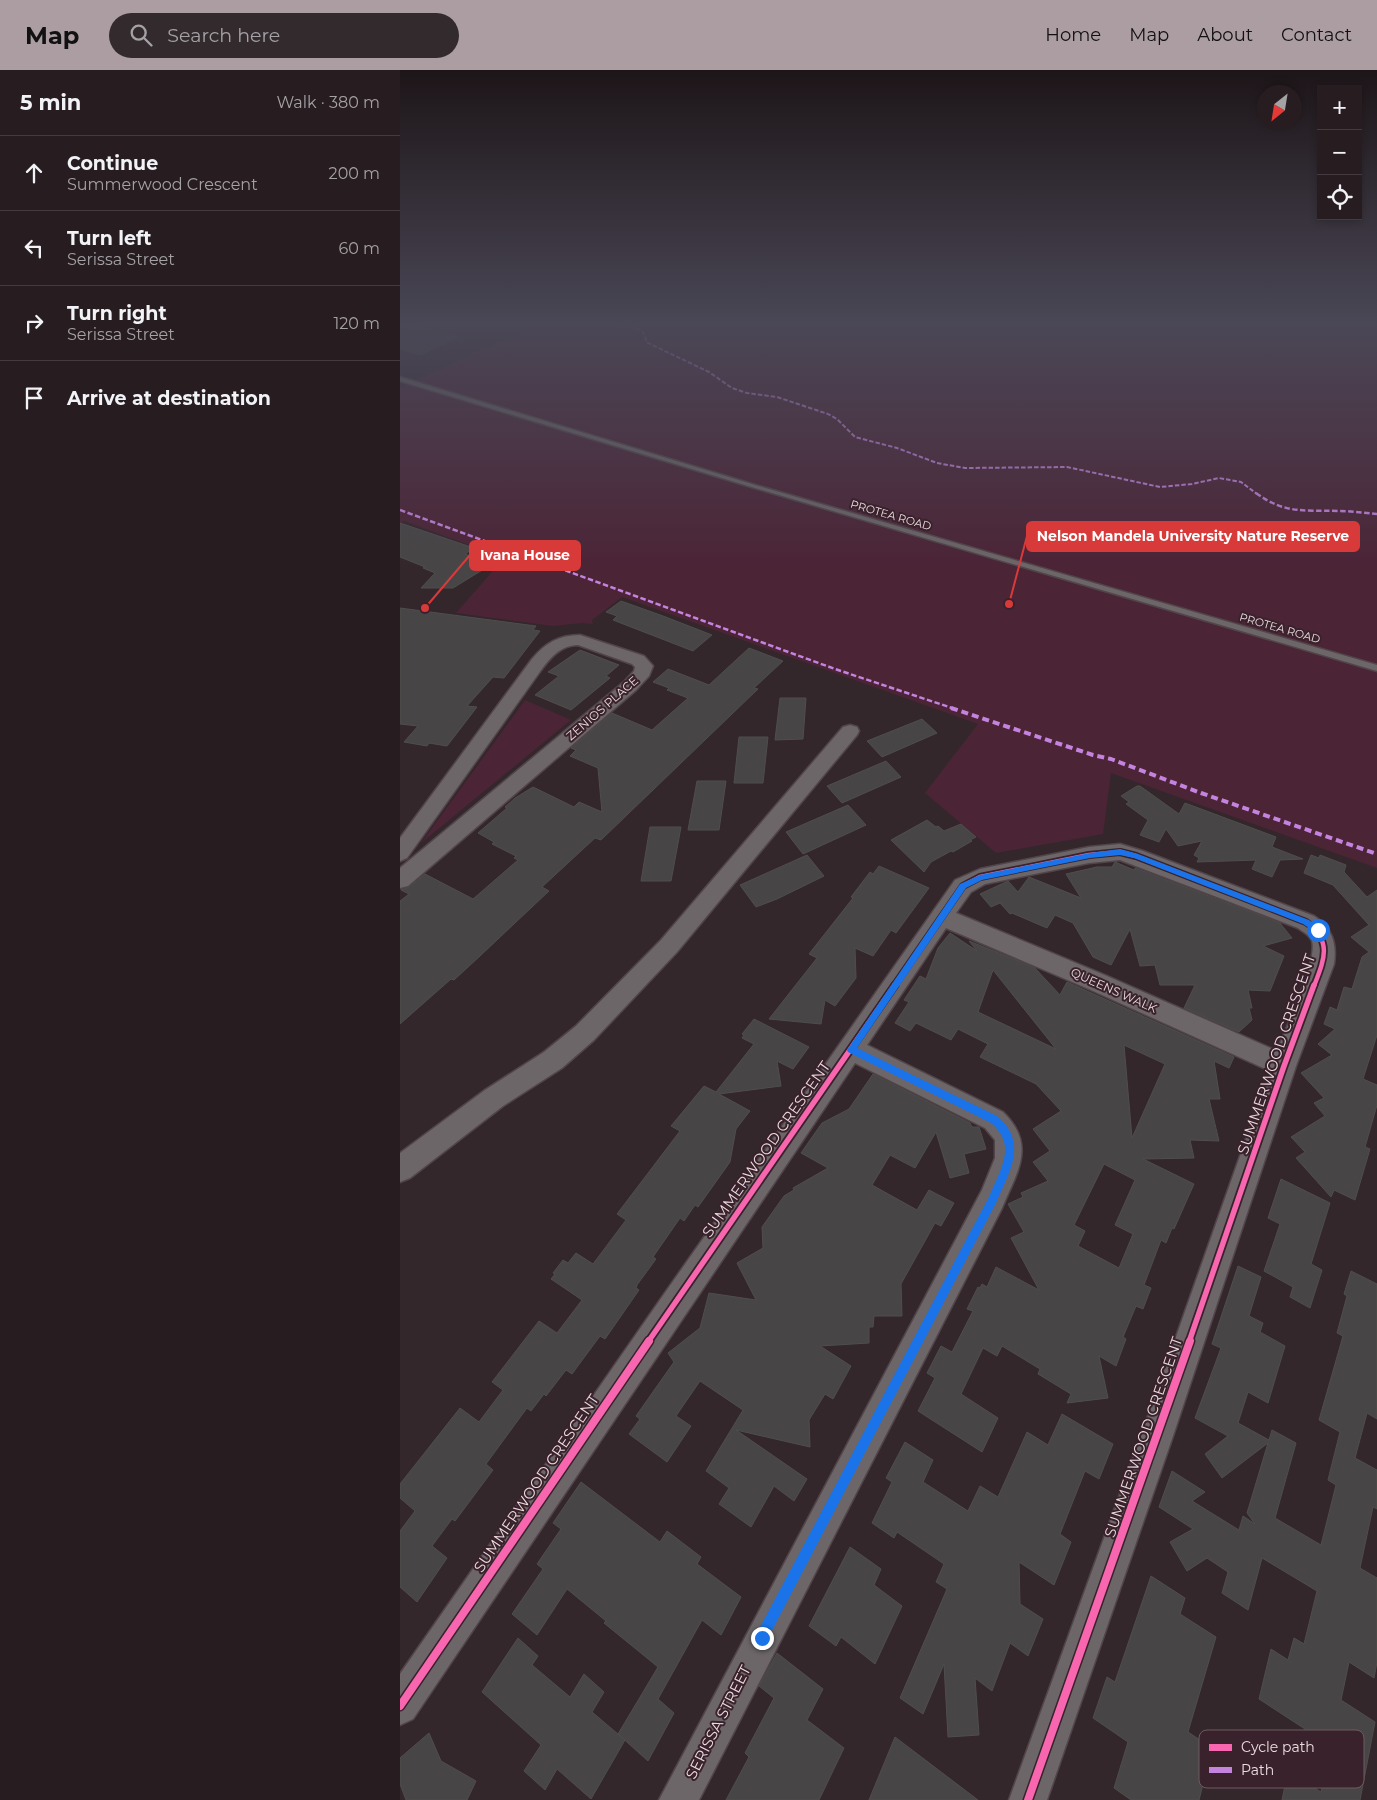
<!DOCTYPE html>
<html lang="en">
<head>
<meta charset="utf-8">
<style>
  :root { --surface:#271d21; --page:#332a2e; --text:#f1f3f6; --muted:#a4a2a5; --line:#433b3f; --accent:#ac9da2 }
  body { margin:0; font-family:Montserrat,sans-serif; background:var(--page); color:var(--text) }
  .controls { position:absolute; right:15px; top:15px; display:grid; overflow:hidden; border-radius:0px; box-shadow:0 2px 8px #0003 }
  .controls button { width:45px; height:45px; display:grid; place-items:center; padding:0; border:0; border-bottom:1px solid var(--line); background:var(--surface); color:var(--text); font:25px sans-serif }
  .compass { position:absolute; left:857px; top:15px; width:45px; height:45px; border-radius:50%; background:var(--surface); box-shadow:0 2px 8px #0003; rotate:210deg }
  .stop { position:absolute; width:15px; height:15px; margin:-11px; border:4px solid #1a73e8; border-radius:50%; background:#fff }
  .stop.end { background:#1a73e8; border-color:#fff; box-shadow:0 1px 5px #0008 }
  .list { margin:0; padding:0; list-style:none }
  h2 { display:flex; justify-content:space-between; align-items:center; height:65px; margin:0; padding:0 20px; font-size:21px }
  h2 small { font-size:16px; font-weight:400; color:var(--muted) }
  .list li { display:grid; grid-template-columns:32px 1fr auto; gap:15px; align-items:center; box-sizing:border-box; height:75px; padding:0 20px; border-top:1px solid var(--line) }
  .list b { display:block; font-size:19px; white-space:nowrap }
  .list p { margin:0; font-size:16px; white-space:nowrap; color:var(--muted) }
  .list em { font-size:16px; font-style:normal; color:var(--muted) }
  .icon { flex:none; width:28px; height:28px; fill:none; stroke:currentColor; stroke-width:2; stroke-linecap:round; stroke-linejoin:round }
  .map { position:relative; flex:none; width:977px; height:1730px; overflow:hidden }
  header { display:flex; align-items:center; gap:30px; box-sizing:border-box; height:70px; padding:0 25px; background:var(--accent); color:#111 }
  header strong { font-size:24px }
  nav { display:flex; gap:28px; margin-inline-start:auto; font-size:18px }
  .search { width:350px; height:45px; background:var(--page); display:flex; align-items:center; gap:12px; box-sizing:border-box; padding:0 18px; border-radius:28px; color:var(--muted); font-size:19px }
  main { display:flex }
  aside { flex:1; background:var(--surface) }
  .map>svg:first-child { display:block }
  .green { fill:#4b2436 }
  .building { fill:#474545; stroke:#4e4e4d; fill-rule:evenodd }
  .lines { fill:none; stroke-linecap:round; stroke-linejoin:round }
  .service-casing { stroke:#51454a; stroke-width:3 }
  .minor-casing { stroke:#51454a; stroke-width:3 }
  .service { fill:#6c6668; fill-rule:evenodd }
  .minor { fill:#6c6668; fill-rule:evenodd }
  .quiet-far2 { stroke:#c483df; stroke-width:2; stroke-dasharray:4.5 2; stroke-linecap:butt }
  .quiet-far1 { stroke:#c483df; stroke-width:2.5; stroke-dasharray:5.5 2.5; stroke-linecap:butt }
  .quiet { stroke:#c483df; stroke-width:4; stroke-dasharray:7 4; stroke-linecap:butt }
  .cycleway-far2-casing { stroke:#39222b; stroke-width:8 }
  .cycleway-far1-casing { stroke:#39222b; stroke-width:9 }
  .cycleway-casing { stroke:#39222b; stroke-width:11 }
  .cycleway-far2 { stroke:#f766af; stroke-width:4.5 }
  .cycleway-far1 { stroke:#f766af; stroke-width:5.5 }
  .cycleway { stroke:#f766af; stroke-width:8 }
  .route { fill:#1a73e8 }
  .labels { text-anchor:middle; dominant-baseline:central; stroke-width:4; stroke-linejoin:round; paint-order:stroke }
  .far-street-label { font-size:11px; fill:#ecdce1; stroke:#39222b }
  .street-label { font-size:12px; fill:#ecdce1; stroke:#39222b }
  .near-street-label { font-size:15px; fill:#ecdce1; stroke:#39222b }
  .key { fill:#39222b; stroke:#6f5a62; stroke-width:1 }
  .key-label { font-size:14px; fill:#ecdce1 }
  .leader { fill:none; stroke:#d83a3a; stroke-width:2 }
  .callout-dot { fill:#d83a3a; stroke:#39222b; stroke-width:2 }
  .callout { fill:#d83a3a; stroke:#d83a3a; stroke-width:2 }
  .callout-label { font-size:14px; text-anchor:middle; font-weight:bold; fill:#fff }
</style>
</head>
<body>
<header>
<strong>Map</strong>
<div class="search"><svg class="icon" aria-label="search" viewBox="0 0 24 24"><circle cx="10" cy="10" r="6"/><path d="M15 15l6 6"/></svg>Search here</div>
<nav><a>Home</a><a>Map</a><a>About</a><a>Contact</a></nav>
</header>
<main>
<aside>
<h2>5 min<small>Walk · 380 m</small></h2>
<ul class="list">
<li><svg class="icon" aria-label="ahead" viewBox="0 0 24 24"><path d="M12 20V5M6 11l6-6 6 6"/></svg><div><b>Continue</b><p>Summerwood Crescent</p></div><em>200 m</em></li>
<li><svg class="icon" aria-label="left" viewBox="0 0 24 24"><path d="M17 20v-9H6M10 6l-5 5 5 5"/></svg><div><b>Turn left</b><p>Serissa Street</p></div><em>60 m</em></li>
<li><svg class="icon" aria-label="right" viewBox="0 0 24 24"><path d="M7 20v-9h11M14 6l5 5-5 5"/></svg><div><b>Turn right</b><p>Serissa Street</p></div><em>120 m</em></li>
<li><svg class="icon" aria-label="arrive" viewBox="0 0 24 24"><path d="M6 21V4h12l-3 4 3 4H6"/></svg><div><b>Arrive at destination</b></div></li>
</ul>
</aside>
<div class="map">
<svg width="977" height="1730" viewBox="0 0 977 1730">
  <rect width="100%" height="100%" fill="#34272c"/>
  <g class="green">
    <path d="M 134,256 L 977,256 L 977,798 L 711,703 L 703,764 L 596,783 L 525,723 L 578,654 L 222,527 L 192,550 L 193,554 L 182,553 L 153,556 L 56,543 L 104,488 L 4,451 L 0,454 L 0,318 Z"/>
    <path d="M 125,630 L 171,650 L 21,773 Z"/>
  </g>
  <g class="building">
    <path d="M 0,256 L 16,256 L 58,267 L 20,285 L 0,279 Z"/>
    <path d="M 0,453 L 74,478 L 65,484 L 92,494 L 53,518 L 21,518 L 35,503 L 23,498 L 25,497 L 0,487 Z"/>
    <path d="M 221,531 L 263,546 L 312,565 L 293,581 L 213,550 L 217,546 L 206,542 Z"/>
    <path d="M 0,538 L 136,556 L 133,560 L 140,561 L 104,608 L 93,607 L 67,636 L 77,637 L 47,676 L 29,673 L 27,676 L 4,672 L 18,656 L 0,654 Z"/>
    <path d="M 349,578 L 383,591 L 354,618 L 358,619 L 201,770 L 195,768 L 142,817 L 149,821 L 80,886 L 54,910 L 51,909 L 0,954 L 0,831 L 9,824 L 1,820 L 9,817 L 25,804 L 73,829 L 118,790 L 114,788 L 116,786 L 92,774 L 94,772 L 78,763 L 107,738 L 105,737 L 115,728 L 133,717 L 174,737 L 179,732 L 202,742 L 198,698 L 170,686 L 176,680 L 171,678 L 212,643 L 252,660 L 288,628 L 267,620 L 269,618 L 253,612 L 268,599 L 309,615 Z"/>
    <path d="M 180,580 L 219,595 L 206,606 L 210,608 L 171,640 L 135,625 L 159,606 L 148,602 Z"/>
    <path d="M 380,628 L 406,628 L 403,669 L 375,670 Z"/>
    <path d="M 522,649 L 537,663 L 482,687 L 467,671 Z"/>
    <path d="M 339,667 L 368,667 L 363,713 L 334,713 Z"/>
    <path d="M 486,691 L 501,707 L 442,733 L 427,716 Z"/>
    <path d="M 297,711 L 326,711 L 319,760 L 288,760 Z"/>
    <path d="M 737,716 L 740,716 L 779,744 L 785,733 L 876,767 L 872,777 L 903,789 L 880,790 L 872,807 L 852,799 L 856,790 L 797,792 L 799,788 L 794,785 L 802,771 L 778,776 L 766,759 L 759,772 L 740,765 L 748,750 L 726,734 L 729,732 L 721,726 Z"/>
    <path d="M 448,735 L 466,755 L 403,784 L 386,762 Z"/>
    <path d="M 527,750 L 536,757 L 538,756 L 544,761 L 561,754 L 576,767 L 570,770 L 572,771 L 553,782 L 551,781 L 531,792 L 524,802 L 491,770 Z"/>
    <path d="M 250,757 L 281,757 L 271,811 L 241,811 Z"/>
    <path d="M 407,785 L 424,806 L 377,829 L 356,837 L 340,815 Z"/>
    <path d="M 911,785 L 919,788 L 920,785 L 946,795 L 944,802 L 967,827 L 977,820 L 977,965 L 963,1009 L 977,1015 L 977,1035 L 965,1077 L 970,1079 L 955,1130 L 934,1120 L 931,1127 L 896,1088 L 905,1082 L 891,1067 L 925,1046 L 914,1033 L 924,1028 L 901,1003 L 932,985 L 918,974 L 935,959 L 924,954 L 930,937 L 937,940 L 944,917 L 952,919 L 962,887 L 969,882 L 951,867 L 969,855 L 933,815 L 904,803 Z"/>
    <path d="M 715,792 L 734,800 L 735,798 L 880,853 L 892,868 L 863,876 L 884,886 L 870,921 L 848,920 L 852,938 L 849,938 L 852,950 L 839,962 L 784,938 L 795,915 L 760,915 L 755,895 L 740,896 L 730,859 L 711,895 L 693,887 L 673,853 L 655,845 L 647,858 L 612,843 L 610,844 L 600,833 L 591,837 L 580,824 L 608,811 L 618,822 L 629,807 L 681,828 L 666,804 L 697,797 L 712,797 Z"/>
    <path d="M 479,796 L 529,818 L 496,863 L 491,860 L 473,886 L 455,878 L 456,908 L 435,936 L 425,930 L 421,954 L 369,949 L 417,888 L 409,884 L 453,828 L 451,827 L 470,802 L 473,804 Z"/>
    <path d="M 550,863 L 577,881 L 569,871 L 634,897 L 660,925 L 667,912 L 834,987 L 829,998 L 814,991 L 820,1029 L 809,1029 L 819,1071 L 790,1070 L 794,1088 L 743,1089 L 794,1114 L 774,1159 L 772,1158 L 766,1173 L 761,1170 L 744,1215 L 751,1218 L 743,1239 L 736,1236 L 723,1267 L 726,1269 L 716,1296 L 699,1286 L 708,1328 L 667,1333 L 671,1324 L 638,1304 L 640,1299 L 602,1276 L 597,1286 L 583,1278 L 561,1324 L 598,1348 L 582,1382 L 518,1341 L 535,1308 L 527,1303 L 541,1276 L 552,1282 L 573,1241 L 567,1239 L 578,1217 L 580,1218 L 582,1214 L 587,1217 L 596,1197 L 639,1220 L 611,1168 L 624,1162 L 608,1134 L 623,1127 L 621,1123 L 648,1111 L 633,1092 L 650,1081 L 633,1059 L 661,1041 L 636,1014 L 580,987 L 588,974 L 558,959 L 551,970 L 516,953 L 510,961 L 495,953 L 509,932 L 504,930 L 520,906 L 526,909 L 538,878 ZM 593,900 L 656,979 L 578,942 ZM 724,975 L 765,994 L 732,1068 ZM 704,1094 L 735,1110 L 715,1155 L 733,1164 L 719,1198 L 678,1176 L 685,1161 L 674,1155 Z"/>
    <path d="M 354,949 L 409,977 L 393,999 L 377,991 L 381,1016 L 319,1024 L 350,1041 L 336,1059 L 330,1092 L 298,1137 L 295,1135 L 284,1151 L 280,1148 L 253,1187 L 256,1189 L 237,1215 L 236,1218 L 239,1220 L 205,1269 L 200,1266 L 172,1304 L 166,1300 L 146,1326 L 144,1324 L 131,1341 L 127,1338 L 86,1394 L 93,1400 L 55,1451 L 52,1449 L 32,1476 L 47,1488 L 17,1532 L 0,1517 L 0,1461 L 15,1441 L 0,1428 L 0,1414 L 60,1338 L 79,1352 L 103,1320 L 92,1312 L 139,1251 L 157,1263 L 182,1230 L 151,1209 L 155,1204 L 153,1203 L 163,1190 L 168,1193 L 176,1183 L 193,1194 L 226,1150 L 217,1144 L 280,1061 L 271,1056 L 304,1016 L 316,1022 L 354,974 L 342,968 L 344,965 L 342,964 Z"/>
    <path d="M 473,1004 L 570,1053 L 572,1057 L 579,1057 L 586,1079 L 564,1084 L 569,1103 L 550,1108 L 536,1062 L 515,1098 L 490,1085 L 472,1115 L 517,1140 L 529,1120 L 554,1133 L 541,1156 L 535,1153 L 501,1214 L 502,1246 L 474,1246 L 473,1257 L 469,1257 L 469,1273 L 420,1276 L 451,1296 L 433,1329 L 425,1324 L 409,1350 L 410,1377 L 336,1360 L 407,1409 L 394,1431 L 374,1416 L 351,1457 L 319,1434 L 329,1418 L 306,1401 L 343,1340 L 300,1311 L 276,1346 L 291,1356 L 267,1392 L 229,1364 L 240,1349 L 236,1346 L 274,1292 L 268,1283 L 300,1258 L 309,1223 L 356,1230 L 337,1193 L 363,1178 L 362,1157 L 384,1126 L 394,1120 L 393,1118 L 428,1098 L 401,1083 L 422,1053 L 449,1039 Z"/>
    <path d="M 881,1109 L 930,1133 L 911,1194 L 922,1200 L 910,1238 L 890,1227 L 893,1217 L 864,1201 L 880,1154 L 868,1148 Z"/>
    <path d="M 838,1196 L 861,1207 L 849,1246 L 863,1253 L 860,1262 L 885,1276 L 868,1333 L 848,1322 L 838,1353 L 869,1370 L 872,1360 L 896,1373 L 875,1448 L 921,1475 L 936,1415 L 928,1410 L 940,1362 L 919,1350 L 943,1266 L 937,1263 L 947,1226 L 944,1224 L 951,1201 L 977,1214 L 977,1349 L 967,1343 L 955,1388 L 977,1400 L 977,1439 L 973,1437 L 960,1498 L 977,1508 L 977,1592 L 974,1608 L 949,1592 L 941,1630 L 975,1652 L 960,1730 L 882,1730 L 888,1701 L 921,1722 L 931,1676 L 859,1629 L 871,1579 L 888,1590 L 894,1568 L 904,1574 L 917,1521 L 862,1488 L 848,1540 L 822,1523 L 828,1502 L 807,1488 L 787,1501 L 770,1472 L 793,1459 L 759,1437 L 772,1401 L 805,1422 L 792,1431 L 839,1460 L 843,1446 L 855,1454 L 847,1443 L 868,1373 L 822,1408 L 805,1384 L 828,1366 L 795,1348 L 821,1278 L 812,1274 Z"/>
    <path d="M 662,1344 L 713,1374 L 699,1409 L 685,1401 L 660,1464 L 671,1472 L 654,1515 L 619,1492 L 620,1534 L 643,1549 L 628,1586 L 610,1573 L 592,1621 L 575,1608 L 579,1665 L 548,1667 L 544,1594 L 523,1644 L 500,1628 L 547,1519 L 536,1512 L 544,1494 L 497,1462 L 494,1468 L 472,1453 L 492,1412 L 486,1408 L 505,1372 L 533,1390 L 523,1412 L 568,1441 L 580,1416 L 598,1427 L 627,1362 L 648,1375 Z"/>
    <path d="M 181,1412 L 260,1472 L 267,1461 L 301,1487 L 297,1494 L 341,1527 L 321,1565 L 302,1550 L 258,1629 L 274,1643 L 248,1691 L 218,1664 L 258,1597 L 204,1553 L 206,1551 L 167,1519 L 137,1565 L 112,1544 L 143,1499 L 137,1494 L 161,1459 L 153,1453 Z"/>
    <path d="M 450,1477 L 481,1499 L 474,1515 L 502,1536 L 475,1594 L 441,1567 L 436,1576 L 409,1556 Z"/>
    <path d="M 751,1506 L 785,1528 L 780,1544 L 816,1567 L 788,1662 L 812,1678 L 799,1730 L 731,1730 L 714,1718 L 728,1672 L 693,1648 L 707,1607 L 715,1612 Z"/>
    <path d="M 118,1568 L 138,1586 L 132,1595 L 170,1627 L 184,1604 L 204,1622 L 192,1642 L 225,1670 L 191,1729 L 157,1699 L 145,1720 L 124,1701 L 141,1675 L 82,1622 Z"/>
    <path d="M 377,1583 L 423,1619 L 407,1650 L 444,1678 L 419,1730 L 326,1730 L 349,1687 L 345,1683 L 374,1628 L 359,1616 Z"/>
    <path d="M 29,1663 L 41,1691 L 76,1711 L 67,1730 L 6,1730 L 0,1714 L 0,1688 Z"/>
    <path d="M 495,1667 L 578,1730 L 469,1730 Z"/>
  </g>
  <g class="lines">
    <defs>
      <path id="service" d="M 0,307 L 352,414 L 977,595 L 977,601 L 348,416 L 0,311 Z"/>
      <g id="minor">
        <path d="M 180,565 L 244,586 L 253,596 L 249,606 L 236,620 L 8,816 L 0,818 L 0,798 L 224,612 L 234,601 L 235,597 L 232,594 L 178,575 C 160,575 149,589 139,603 L 7,788 L 0,791 L 0,768 L 132,589 C 145,573 159,565 180,565 Z"/>
        <path d="M 450,655 L 457,657 L 459,661 L 457,665 L 277,882 L 194,970 L 162,998 L 103,1036 L 10,1108 L 0,1112 L 0,1083 L 85,1020 L 144,982 L 176,956 L 261,870 L 443,657 Z"/>
        <path d="M 720,774 L 743,781 L 914,846 C 932,858 937,873 934,894 L 896,996 L 773,1366 L 647,1730 L 609,1730 L 741,1366 L 870,1001 L 691,920 L 546,858 L 467,975 L 603,1042 C 637,1075 617,1102 602,1138 L 299,1730 L 259,1730 L 582,1120 L 595,1088 L 595,1070 L 585,1058 L 455,993 L 13,1649 L 0,1655 L 0,1604 L 262,1227 L 555,810 L 580,799 L 689,777 ZM 720,790 L 898,858 C 903,862 910,865 912,871 C 918,890 885,960 877,981 L 707,906 L 556,843 L 571,822 L 585,814 L 689,793 Z"/>
      </g>
    </defs>
    <use href="#service" class="service-casing"/>
    <use href="#minor" class="minor-casing"/>
    <use href="#service" class="service"/>
    <use href="#minor" class="minor"/>
    <path class="quiet-far2" d="M 223,256 C 234,258 246,258 246,272 L 309,302 L 332,318 L 347,323 L 377,327 L 428,344 L 437,349 L 455,367 L 497,378 L 537,393 L 565,398 L 667,397 L 760,417 L 792,414 L 819,408 L 841,412 L 857,424"/>
    <g class="quiet-far1">
      <path d="M 856,423 C 885,444 903,440 938,441 C 951,441 964,443 977,444"/>
      <path d="M 0,440 L 435,599 L 555,639"/>
    </g>
    <path class="quiet" d="M 551,638 L 693,685 L 711,689 L 801,723 L 977,784"/>
    <defs>
      <path id="cycleway-far2" d="M 494,916 L 563,816 L 580,807 L 689,785 L 720,782 L 736,786 L 906,852 C 933,871 924,890 914,916"/>
      <g id="cycleway-far1">
        <path d="M 248,1272 L 495,915"/>
        <path d="M 789,1272 L 884,996 L 914,915"/>
      </g>
      <g id="cycleway">
        <path d="M 0,1636 L 249,1271"/>
        <path d="M 628,1730 L 790,1271"/>
      </g>
    </defs>
    <use href="#cycleway-far2" class="cycleway-far2-casing"/>
    <use href="#cycleway-far1" class="cycleway-far1-casing"/>
    <use href="#cycleway" class="cycleway-casing"/>
    <use href="#cycleway-far2" class="cycleway-far2"/>
    <use href="#cycleway-far1" class="cycleway-far1"/>
    <use href="#cycleway" class="cycleway"/>
  </g>
  <linearGradient id="sky" x2="0" y2="1"><stop stop-color="#1d1518"/><stop offset="0.51" stop-color="#4a4756"/><stop offset="1" stop-color="#4a4756" stop-opacity="0"/></linearGradient>
  <rect width="977" height="498" fill="url(#sky)"/>
  <path class="route" d="M 720,779 L 738,784 L 909,850 L 922,860 L 921,862 L 915,862 L 903,854 L 734,788 L 720,785 L 690,788 L 582,810 L 566,818 L 457,978 L 597,1046 C 629,1073 609,1102 596,1133 L 366,1572 L 362,1574 L 357,1572 L 355,1568 L 357,1563 L 589,1127 C 600,1099 618,1076 591,1053 L 448,982 L 447,980 L 560,814 L 580,805 L 690,783 Z"/>
  <g class="labels">
    <g class="far-street-label">
      <text transform="translate(491 445) rotate(16)">PROTEA ROAD</text>
      <text transform="translate(880 558) rotate(16)">PROTEA ROAD</text>
    </g>
    <g class="street-label">
      <text transform="translate(202 638) rotate(-41)">ZENIOS PLACE</text>
      <text transform="translate(714 920) rotate(24)">QUEENS WALK</text>
    </g>
    <g class="near-street-label">
      <text transform="translate(876 984) rotate(-71)">SUMMERWOOD CRESCENT</text>
      <text transform="translate(366 1079) rotate(-55)">SUMMERWOOD CRESCENT</text>
      <text transform="translate(743 1367) rotate(-71)">SUMMERWOOD CRESCENT</text>
      <text transform="translate(136 1413) rotate(-56)">SUMMERWOOD CRESCENT</text>
      <text transform="translate(318 1652) rotate(-63)">SERISSA STREET</text>
    </g>
  </g>
  <rect x="799" y="1660" width="165" height="58" rx="8" class="key"/>
  <rect x="809" y="1674" width="23" height="7" fill="#f766af"/>
  <rect x="809" y="1697" width="23" height="6" fill="#c483df"/>
  <g class="key-label">
    <text x="841" y="1682">Cycle path</text>
    <text x="841" y="1705">Path</text>
  </g>
  <path class="leader" d="M609 534L627 466M25 538L70 485"/>
  <g class="callout-dot">
    <circle cx="609" cy="534" r="5"/>
    <circle cx="25" cy="538" r="5"/>
  </g>
  <g class="callout">
    <rect x="627" y="452" width="332" height="29" rx="5"/>
    <rect x="70" y="471" width="110" height="29" rx="5"/>
  </g>
  <g class="callout-label">
    <text x="793" y="471">Nelson Mandela University Nature Reserve</text>
    <text x="125" y="490">Ivana House</text>
  </g>
</svg>
<div class="controls">
<button>+</button>
<button>−</button>
<button><svg class="icon" aria-label="locate" viewBox="0 0 24 24"><circle cx="12" cy="12" r="6"/><path d="M12 2v4M12 18v4M2 12h4M18 12h4"/></svg></button>
</div>
<svg class="compass" viewBox="-18 -18 36 36"><path d="M0-13l5 13h-10z" fill="#e53935"/><path d="M0 13l5-13h-10z" fill="#a4a2a5"/></svg>
<div class="stop" style="left:918px;top:860px"></div>
<div class="stop end" style="left:362px;top:1568px"></div>
</div>
</main>
</body>
</html>
